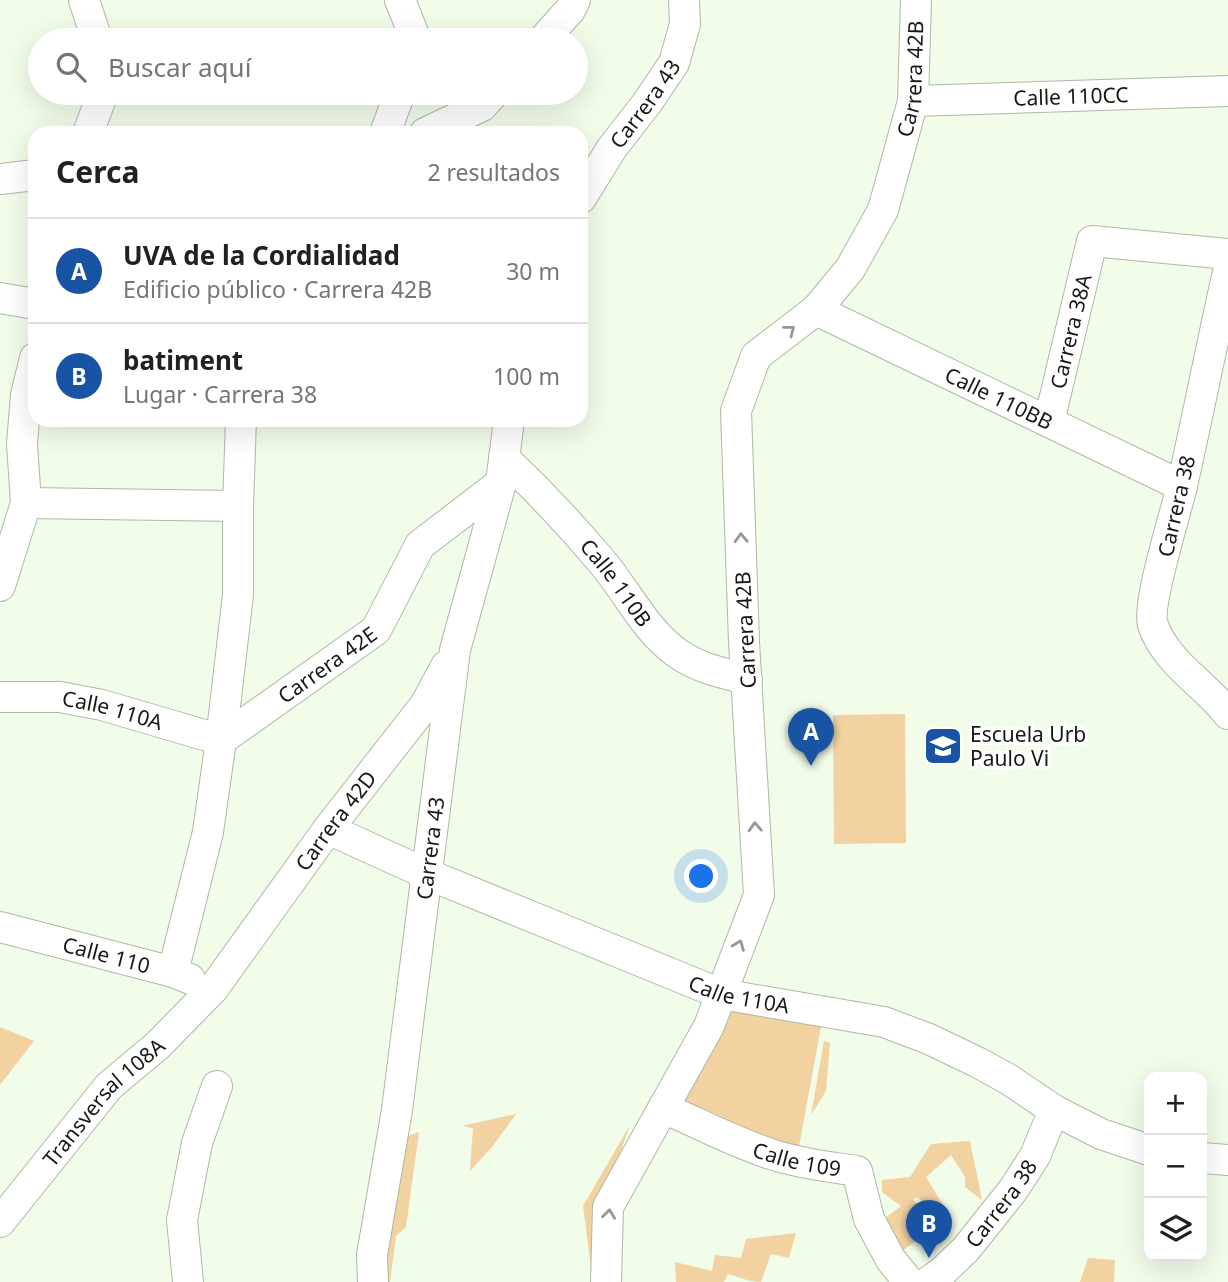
<!DOCTYPE html>
<html lang="es">
<head>
<meta charset="utf-8">
<style>
  :root { --surface:#fff; --page:#f6f6f6; --text:#202124; --muted:#757577; --line:#e0e0e0; --accent:#1953a4 }
  body { margin:0; font-family:"Noto Sans",sans-serif; background:var(--page); color:var(--text) }
  .controls { position:absolute; right:21px; bottom:21px; display:grid; overflow:hidden; border-radius:14px; box-shadow:0 7px 28px #0002 }
  .controls button { width:63px; height:63px; display:grid; place-items:center; padding:0; border:0; border-bottom:2px solid var(--line); background:var(--surface); color:var(--text); font:35px sans-serif }
  .you { position:absolute; left:702px; top:877px; width:24px; height:24px; margin:-18px; border:5px solid #fff; border-radius:50%; background:#1a73e8; box-shadow:0 0 0 10px #1a73e833 }
  .badge { display:grid; place-items:center; width:46px; height:46px; border-radius:50%; background:var(--accent); color:#fff; font-size:23px; font-weight:700 }
  .pin { position:absolute; translate:-50% -58px; filter:drop-shadow(0 2px 4px #0008) }
  .pin::after { content:''; position:absolute; top:37px; width:24px; height:21px; background:inherit; clip-path:polygon(0 0,100% 0,50% 100%) }
  .list { margin:0; padding:0; list-style:none }
  h2 { display:flex; justify-content:space-between; align-items:center; height:91px; margin:0; padding:0 28px; font-size:30px }
  h2 small { font-size:23px; font-weight:400; color:var(--muted) }
  .list li { display:grid; grid-template-columns:46px 1fr auto; gap:21px; align-items:center; box-sizing:border-box; height:105px; padding:0 28px; border-top:2px solid var(--line) }
  .list b { display:block; font-size:26px; white-space:nowrap }
  .list p { margin:0; font-size:23px; white-space:nowrap; color:var(--muted) }
  .list em { font-size:23px; font-style:normal; color:var(--muted) }
  .icon { flex:none; width:38px; height:38px; fill:none; stroke:currentColor; stroke-width:2; stroke-linecap:round; stroke-linejoin:round }
  .map { position:relative; flex:none; width:1228px; height:1282px; overflow:hidden }
  .search { position:absolute; background:var(--surface); box-shadow:0 7px 28px #0002; left:28px; top:28px; width:560px; height:77px; display:flex; align-items:center; gap:18px; box-sizing:border-box; padding:0 24px; border-radius:38px; color:var(--muted); font-size:26px }
  .panel { position:absolute; background:var(--surface); box-shadow:0 7px 28px #0002; left:28px; top:126px; width:560px; height:301px; border-radius:21px }
  .map>svg:first-child { display:block }
  .green { fill:#f1d2a0 }
  .lines { fill:none; stroke-linecap:round; stroke-linejoin:round }
  .minor-casing { stroke:#aeb8a6; stroke-width:32 }
  .minor { stroke:#fff; stroke-width:30 }
  .oneway { stroke:#969895 }
  .labels { text-anchor:middle; dominant-baseline:central; stroke-width:7; stroke-linejoin:round; paint-order:stroke }
  .street-label { font-size:21px; fill:#161913; stroke:#fff }
  .poi-label { font-size:21px; fill:#161913; stroke:#fff; text-anchor:start }
</style>
</head>
<body>
<div class="map">
<svg width="1228" height="1282" viewBox="0 0 1228 1282">
  <rect width="100%" height="100%" fill="#f1fce9"/>
  <g class="green">
    <path d="M 905,714 L 906,843 L 834,844 L 833,715 Z"/>
    <path d="M 724,1000 L 823,1016 L 798,1152 L 670,1104 Z"/>
    <path d="M 0,1027 L 34,1041 L 0,1085 Z"/>
    <path d="M 824,1041 L 830,1043 L 826,1091 L 811,1115 Z"/>
    <path d="M 516,1114 L 492,1147 L 470,1171 L 473,1128 L 462,1126 Z"/>
    <path d="M 630,1125 L 605,1195 L 593,1282 L 583,1206 Z"/>
    <path d="M 419,1132 L 406,1227 L 396,1236 L 390,1282 L 378,1282 L 402,1138 Z"/>
    <path d="M 970,1141 L 982,1200 L 965,1187 L 965,1177 L 951,1155 L 926,1177 L 946,1210 L 936,1219 L 918,1197 L 913,1199 L 933,1228 L 902,1251 L 881,1221 L 901,1206 L 882,1192 L 882,1180 L 910,1177 L 931,1144 Z"/>
    <path d="M 796,1233 L 789,1258 L 771,1254 L 761,1282 C 750,1282 739,1277 728,1274 L 724,1282 L 676,1282 L 675,1262 L 712,1271 L 715,1255 L 741,1258 L 746,1239 Z"/>
    <path d="M 1088,1258 L 1115,1260 L 1114,1282 L 1080,1282 Z"/>
  </g>
  <g class="lines">
    <defs>
      <g id="minor">
        <path d="M 84,0 L 97,40"/>
        <path d="M 400,0 L 416,40"/>
        <path d="M 543,40 L 570,10 L 575,0"/>
        <path id="s1" d="M 913,101 L 1228,91"/>
        <path d="M 88,133 L 103,93"/>
        <path d="M 385,133 L 400,93"/>
        <path d="M 425,133 L 482,106 L 494,93"/>
        <path d="M 0,179 L 35,175"/>
        <path id="s2" d="M 581,198 L 612,148 L 647,103 L 674,63 L 685,24 L 684,0"/>
        <path d="M 1228,272 C 1212,343 1198,415 1182,486 C 1176,512 1146,606 1153,625 C 1166,663 1204,683 1228,714"/>
        <path d="M 0,298 L 35,304"/>
        <path id="s3" d="M 816,310 L 1182,486"/>
        <path id="s4" d="M 1049,422 L 1092,241 L 1228,254"/>
        <path id="s5" d="M 504,458 C 539,491 572,526 603,563 C 628,593 645,630 677,653 C 698,668 722,673 747,679"/>
        <path d="M 26,503 L 238,506"/>
        <path d="M 0,586 L 26,503 L 22,444 L 26,395 L 35,358"/>
        <path id="s6" d="M 0,697 L 60,697 L 102,705 L 221,740 L 376,630 L 420,545 L 501,483"/>
        <path id="s7" d="M 328,829 L 427,874 L 721,994 L 884,1022 L 929,1039 L 979,1063 L 1008,1079 L 1054,1110 L 1101,1134 L 1149,1150"/>
        <path id="s8" d="M 0,927 L 173,972 L 190,979"/>
        <path d="M 173,972 L 208,832 L 221,740 L 238,595 L 238,506 L 241,420"/>
        <path id="s9" d="M 663,1108 C 701,1124 737,1144 777,1156 C 803,1164 831,1167 857,1171 L 869,1219 L 891,1260 L 909,1282"/>
        <path d="M 1202,1158 L 1228,1160"/>
        <path id="s10" d="M 0,1222 L 109,1086 L 157,1046 L 213,989 L 328,829 L 425,705 L 446,666"/>
        <path d="M 188,1282 L 182,1220 L 197,1143 L 217,1086"/>
        <path id="s11" d="M 373,1282 L 372,1255 L 397,1110 L 455,650 L 501,483 L 509,420"/>
        <path id="s12" d="M 606,1282 L 608,1207 L 709,1026 L 759,895 L 744,642 L 736,411 L 756,356 L 816,310 L 850,269 L 883,210 L 913,101 L 916,0"/>
        <path id="s13" d="M 928,1282 L 942,1272 L 966,1249 L 1013,1190 L 1035,1156 L 1054,1110"/>
      </g>
    </defs>
    <use href="#minor" class="minor-casing"/>
    <use href="#minor" class="minor"/>
  </g>
  <defs><path id="oneway-chevron" d="M-2-3.5L2.5 0L-2 3.5" fill="none" stroke-width="1.6" stroke-linecap="round" stroke-linejoin="round" transform="scale(1.75)"/></defs>
  <g class="oneway">
    <use href="#oneway-chevron" transform="translate(790 330) rotate(-38)"/>
    <use href="#oneway-chevron" transform="translate(741 538) rotate(-92)"/>
    <use href="#oneway-chevron" transform="translate(755 827) rotate(-93)"/>
    <use href="#oneway-chevron" transform="translate(739 945) rotate(-69)"/>
    <use href="#oneway-chevron" transform="translate(609 1214) rotate(-83)"/>
  </g>
  <defs>
    <symbol id="school-square" viewBox="-11 -11 22 22"><rect x="-9" y="-9" width="18" height="18" rx="4" fill="#1953a4" stroke="#fff"/><path d="M0-5L7-2L0 1L-7-2ZM-4 1L0 2.5L4 1V4Q0 6-4 4Z" fill="#fff"/></symbol>
  </defs>
  <g fill-rule="evenodd">
    <use href="#school-square" x="921" y="724" width="44" height="44"/>
  </g>
  <g class="labels">
    <g class="street-label">
      <text stroke="none"><textPath href="#s12" startOffset="1297">Carrera 42B</textPath></text>
      <text stroke="none"><textPath href="#s1" startOffset="158">Calle 110CC</textPath></text>
      <text stroke="none"><textPath href="#s2" startOffset="114">Carrera 43</textPath></text>
      <text stroke="none"><textPath href="#s4" startOffset="93">Carrera 38A</textPath></text>
      <text stroke="none"><textPath href="#s3" startOffset="203">Calle 110BB</textPath></text>
      <text transform="translate(1176 506) rotate(-77)">Carrera 38</text>
      <text stroke="none"><textPath href="#s5" startOffset="168">Calle 110B</textPath></text>
      <text transform="translate(745 630) rotate(-93)">Carrera 42B</text>
      <text stroke="none"><textPath href="#s6" startOffset="357">Carrera 42E</textPath></text>
      <text stroke="none"><textPath href="#s6" startOffset="114">Calle 110A</textPath></text>
      <text stroke="none"><textPath href="#s10" startOffset="525">Carrera 42D</textPath></text>
      <text stroke="none"><textPath href="#s11" startOffset="438">Carrera 43</textPath></text>
      <text stroke="none"><textPath href="#s8" startOffset="110">Calle 110</textPath></text>
      <text stroke="none"><textPath href="#s7" startOffset="444">Calle 110A</textPath></text>
      <text stroke="none"><textPath href="#s10" startOffset="159">Transversal 108A</textPath></text>
      <text stroke="none"><textPath href="#s9" startOffset="144">Calle 109</textPath></text>
      <text stroke="none"><textPath href="#s13" startOffset="108">Carrera 38</textPath></text>
    </g>
    <g class="poi-label">
      <text x="970" y="734">Escuela Urb<tspan x="970" dy="24">Paulo Vi</tspan></text>
    </g>
  </g>
</svg>
<div class="controls">
<button>+</button>
<button>−</button>
<button><svg class="icon" aria-label="layers" viewBox="0 0 24 24"><path d="M12 4l9 5-9 5-9-5zM3 14l9 5 9-5"/></svg></button>
</div>
<div class="you"></div>
<div class="pin badge" style="left:811px;top:766px">A</div>
<div class="pin badge" style="left:929px;top:1258px">B</div>
<div class="search"><svg class="icon" aria-label="search" viewBox="0 0 24 24"><circle cx="10" cy="10" r="6"/><path d="M15 15l6 6"/></svg>Buscar aquí</div>
<section class="panel">
<h2>Cerca<small>2 resultados</small></h2>
<ul class="list">
<li><span class="badge">A</span><div><b>UVA de la Cordialidad</b><p>Edificio público · Carrera 42B</p></div><em>30 m</em></li>
<li><span class="badge">B</span><div><b>batiment</b><p>Lugar · Carrera 38</p></div><em>100 m</em></li>
</ul>
</section>
</div>
</body>
</html>
